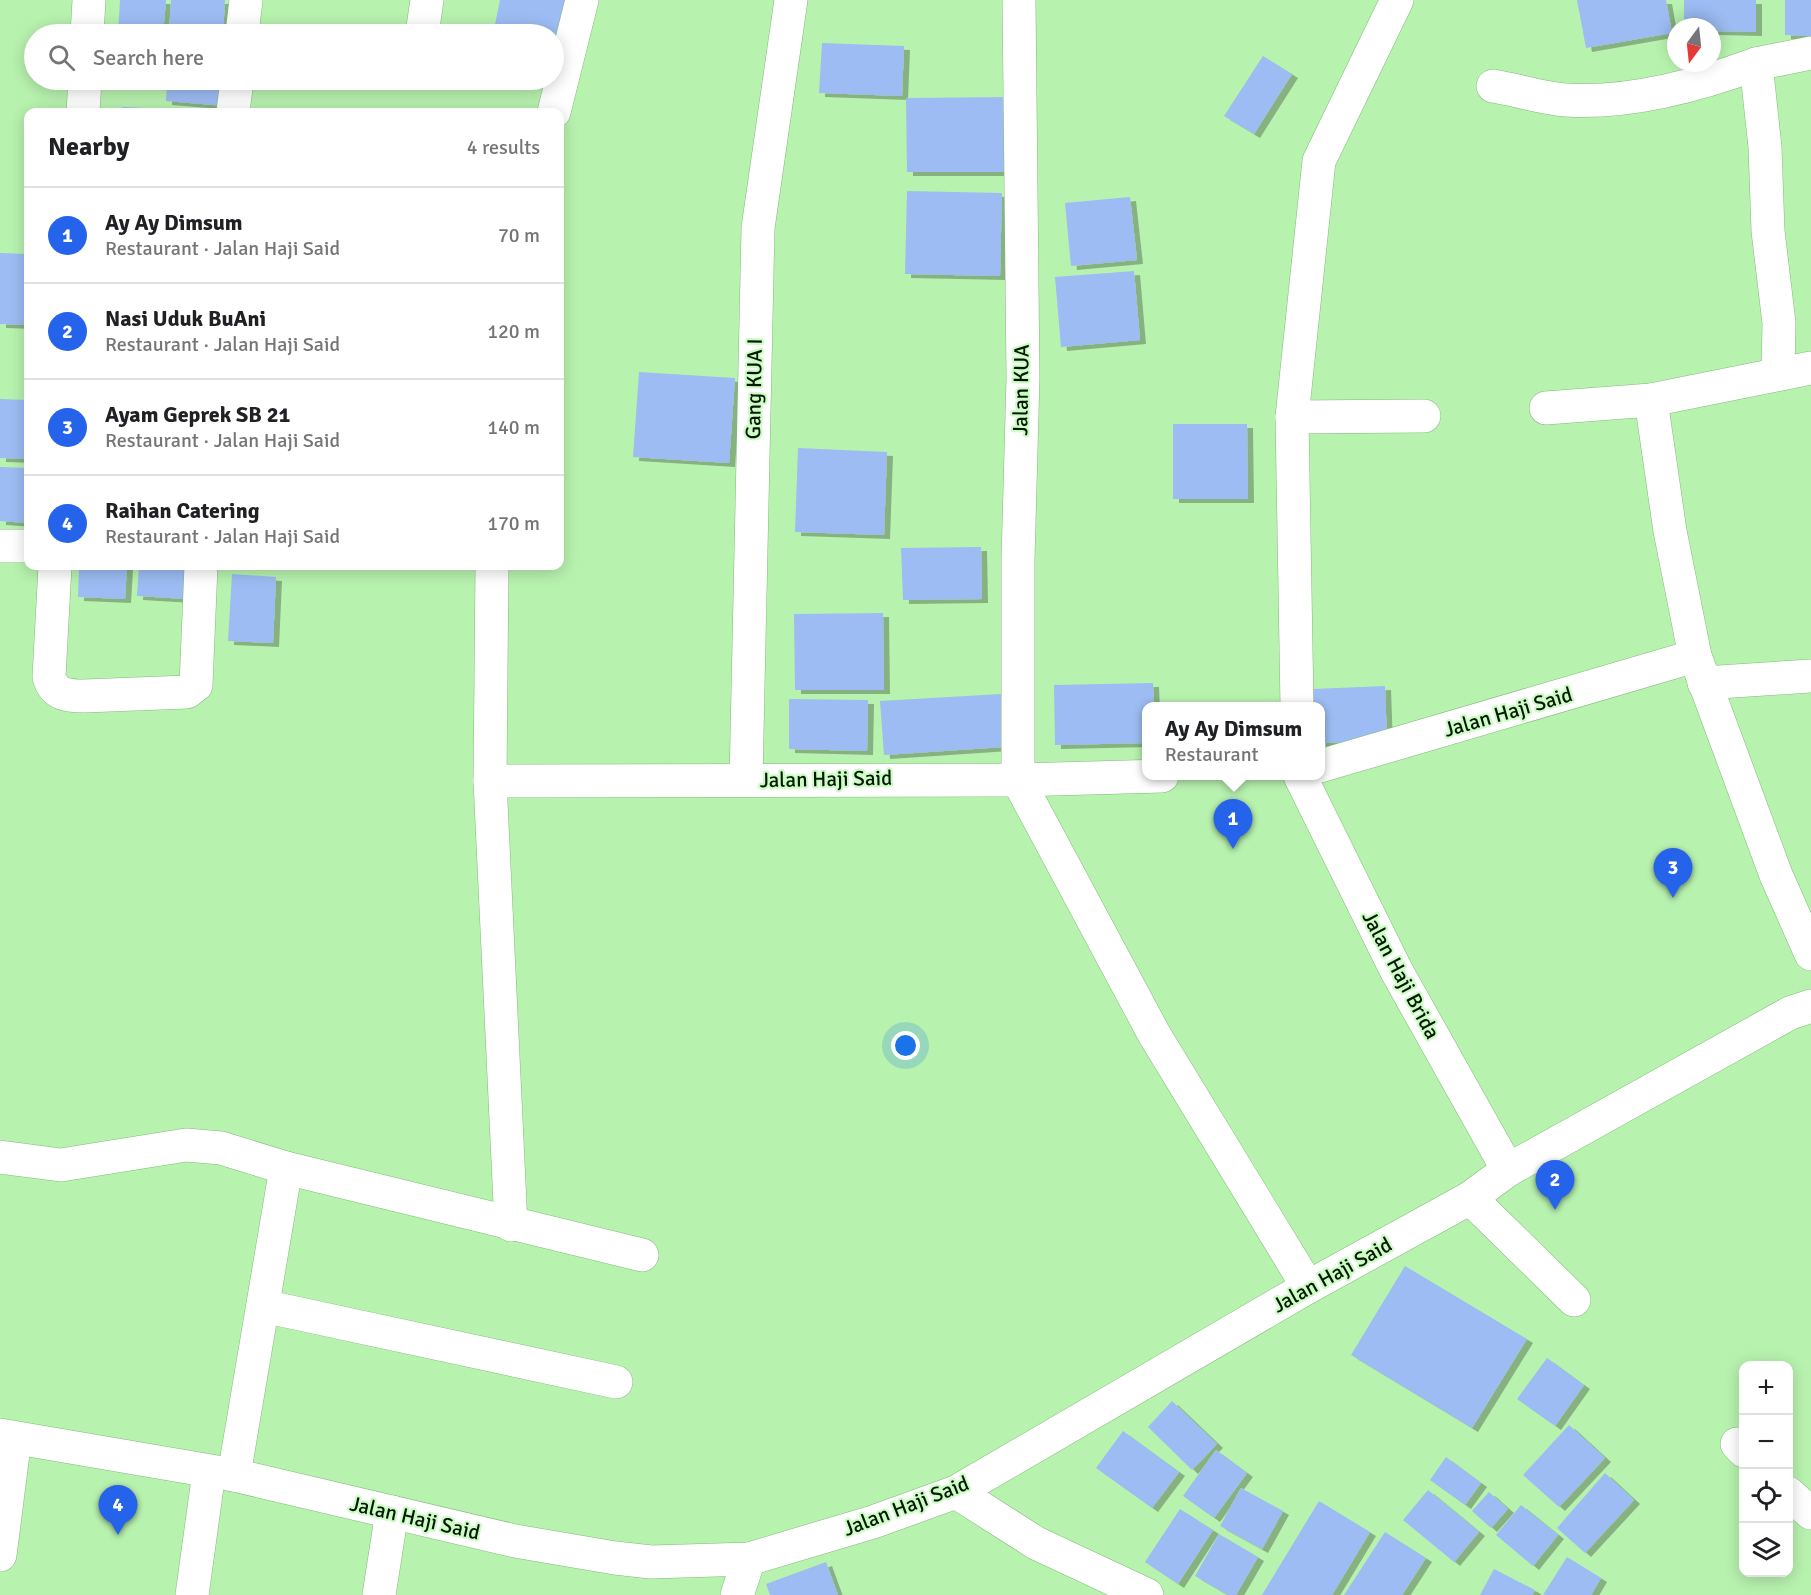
<!DOCTYPE html>
<html lang="en">
<head>
<meta charset="utf-8">
<style>
  :root { --surface:#fff; --page:#f6f6f6; --text:#202124; --muted:#757577; --line:#e0e0e0; --accent:#2563eb }
  body { margin:0; font-family:Signika,sans-serif; background:var(--page); color:var(--text) }
  .controls { position:absolute; right:18px; bottom:18px; display:grid; overflow:hidden; border-radius:12px; box-shadow:0 3px 15px #0003 }
  .controls button { width:54px; height:54px; display:grid; place-items:center; padding:0; border:0; border-bottom:2px solid var(--line); background:var(--surface); color:var(--text); font:30px sans-serif }
  .compass { position:absolute; left:1667px; top:18px; width:54px; height:54px; border-radius:50%; background:var(--surface); box-shadow:0 3px 15px #0003; rotate:195deg }
  .you { position:absolute; left:906px; top:1046px; width:21px; height:21px; margin:-15px; border:4px solid #fff; border-radius:50%; background:#1a73e8; box-shadow:0 0 0 9px #1a73e833 }
  .badge { display:grid; place-items:center; width:39px; height:39px; border-radius:50%; background:var(--accent); color:#fff; font-size:20px; font-weight:700 }
  .pin { position:absolute; translate:-50% -50px; filter:drop-shadow(0 2px 3px #0008) }
  .pin::after { content:''; position:absolute; top:32px; width:21px; height:18px; background:inherit; clip-path:polygon(0 0,100% 0,50% 100%) }
  .popup { position:absolute; left:1142px; top:702px; width:183px; height:78px; box-sizing:border-box; display:grid; place-content:center; border-radius:12px; background:var(--surface); filter:drop-shadow(0 2px 4px #0005); font-size:20px; white-space:nowrap; color:var(--muted) }
  .popup b { font-size:22px; color:var(--text) }
  .popup::after { content:''; position:absolute; left:50%; top:100%; margin-left:-12px; border:12px solid transparent; border-top-color:var(--surface) }
  .list { margin:0; padding:0; list-style:none }
  h2 { display:flex; justify-content:space-between; align-items:center; height:78px; margin:0; padding:0 24px; font-size:26px }
  h2 small { font-size:20px; font-weight:400; color:var(--muted) }
  .list li { display:grid; grid-template-columns:39px 1fr auto; gap:18px; align-items:center; box-sizing:border-box; height:96px; padding:0 24px; border-top:2px solid var(--line) }
  .list b { display:block; font-size:22px; white-space:nowrap }
  .list p { margin:0; font-size:20px; white-space:nowrap; color:var(--muted) }
  .list em { font-size:20px; font-style:normal; color:var(--muted) }
  .icon { flex:none; width:33px; height:33px; fill:none; stroke:currentColor; stroke-width:2; stroke-linecap:round; stroke-linejoin:round }
  .map { position:relative; flex:none; width:1811px; height:1595px; overflow:hidden }
  .search { position:absolute; background:var(--surface); box-shadow:0 3px 15px #0003; left:24px; top:24px; width:540px; height:66px; display:flex; align-items:center; gap:15px; box-sizing:border-box; padding:0 21px; border-radius:33px; color:var(--muted); font-size:22px }
  .panel { position:absolute; background:var(--surface); box-shadow:0 3px 15px #0003; left:24px; top:108px; width:540px; height:462px; border-radius:12px }
  .map>svg:first-child { display:block }
  .building { fill:#9cbcf3; filter:url(#shadow) }
  .lines { fill:none; stroke-linecap:round; stroke-linejoin:round }
  .minor-casing { stroke:#82ba79; stroke-width:34 }
  .minor { stroke:#fff; stroke-width:33 }
  .labels { text-anchor:middle; dominant-baseline:central; stroke-width:4.5; stroke-linejoin:round; paint-order:stroke }
  .street-label { font-size:21px; fill:#051a03; stroke:#cefcc6 }
</style>
</head>
<body>
<div class="map">
<svg width="1811" height="1595" viewBox="0 0 1811 1595">
  <defs>
    <filter id="shadow"><feDropShadow dx="6" dy="4" stdDeviation="0" flood-color="#0004"/></filter>
  </defs>
  <rect width="100%" height="100%" fill="#b8f2af"/>
  <g class="building">
    <path d="M 120,0 L 166,0 L 163,34 L 118,34 Z"/>
    <path d="M 171,0 L 225,0 L 223,34 L 169,34 Z"/>
    <path d="M 500,0 L 566,0 L 554,58 L 554,34 L 493,34 Z"/>
    <path d="M 1577,0 L 1666,0 L 1672,33 L 1586,48 Z"/>
    <path d="M 1684,0 L 1756,0 L 1756,32 L 1712,31 L 1712,27 L 1684,27 Z"/>
    <path d="M 1785,0 L 1811,0 L 1811,36 L 1785,35 Z"/>
    <path d="M 822,43 L 904,46 L 902,96 L 819,93 Z"/>
    <path d="M 1263,56 L 1292,74 L 1254,134 L 1224,116 Z"/>
    <path d="M 167,80 L 228,80 L 226,106 L 166,101 Z"/>
    <path d="M 1015,97 L 1016,172 L 907,172 L 906,98 Z"/>
    <path d="M 122,107 L 167,109 L 167,112 L 122,112 Z"/>
    <path d="M 907,191 L 1002,193 L 1000,276 L 905,274 Z"/>
    <path d="M 1130,197 L 1137,260 L 1071,266 L 1065,203 Z"/>
    <path d="M 0,253 L 28,254 L 28,325 L 0,324 Z"/>
    <path d="M 1134,271 L 1140,340 L 1061,347 L 1055,277 Z"/>
    <path d="M 639,372 L 735,378 L 729,463 L 633,457 Z"/>
    <path d="M 0,399 L 28,400 L 28,459 L 0,458 Z"/>
    <path d="M 1173,424 L 1247,424 L 1248,499 L 1173,499 Z"/>
    <path d="M 798,448 L 887,452 L 884,535 L 795,532 Z"/>
    <path d="M 0,467 L 28,468 L 28,523 L 0,521 Z"/>
    <path d="M 981,547 L 982,599 L 903,600 L 901,548 Z"/>
    <path d="M 79,566 L 127,566 L 125,599 L 78,597 Z"/>
    <path d="M 139,566 L 189,566 L 187,599 L 137,596 Z"/>
    <path d="M 232,574 L 276,577 L 273,643 L 228,641 Z"/>
    <path d="M 883,613 L 884,690 L 795,690 L 794,614 Z"/>
    <path d="M 1153,683 L 1154,706 L 1146,706 L 1146,743 L 1055,745 L 1054,685 Z"/>
    <path d="M 1385,686 L 1387,741 L 1320,743 L 1320,706 L 1313,706 L 1313,689 Z"/>
    <path d="M 1001,694 L 1004,747 L 884,755 L 880,701 Z"/>
    <path d="M 789,699 L 868,700 L 867,751 L 789,749 Z"/>
    <path d="M 1405,1266 L 1527,1339 L 1472,1428 L 1351,1355 Z"/>
    <path d="M 1547,1358 L 1584,1385 L 1555,1426 L 1517,1399 Z"/>
    <path d="M 1172,1401 L 1217,1444 L 1192,1470 L 1148,1427 Z"/>
    <path d="M 1569,1425 L 1605,1458 L 1559,1507 L 1523,1475 Z"/>
    <path d="M 1123,1431 L 1179,1472 L 1152,1508 L 1096,1468 Z"/>
    <path d="M 1216,1450 L 1247,1473 L 1214,1518 L 1183,1496 Z"/>
    <path d="M 1446,1457 L 1481,1483 L 1465,1505 L 1430,1480 Z"/>
    <path d="M 1605,1473 L 1634,1500 L 1585,1553 L 1557,1528 Z"/>
    <path d="M 1241,1488 L 1283,1511 L 1262,1549 L 1220,1526 Z"/>
    <path d="M 1428,1490 L 1479,1532 L 1454,1562 L 1403,1520 Z"/>
    <path d="M 1489,1492 L 1508,1509 L 1491,1528 L 1472,1511 Z"/>
    <path d="M 1319,1501 L 1370,1532 L 1332,1595 L 1262,1595 Z"/>
    <path d="M 1521,1505 L 1558,1535 L 1533,1566 L 1496,1535 Z"/>
    <path d="M 1180,1509 L 1213,1530 L 1178,1584 L 1145,1562 Z"/>
    <path d="M 1385,1532 L 1426,1558 L 1402,1595 L 1344,1595 Z"/>
    <path d="M 1219,1534 L 1258,1557 L 1236,1595 L 1228,1595 L 1195,1576 Z"/>
    <path d="M 1567,1557 L 1601,1578 L 1591,1595 L 1543,1595 Z"/>
    <path d="M 826,1562 L 838,1595 L 770,1595 L 766,1584 Z"/>
    <path d="M 1494,1569 L 1535,1590 L 1532,1595 L 1480,1595 Z"/>
  </g>
  <g class="lines">
    <defs>
      <g id="minor">
        <path d="M 1019,0 L 1023,378 L 1018,560 L 1018,780 L 1154,1034 L 1308,1287"/>
        <path d="M 1397,0 L 1319,161 L 1292,417 L 1424,416"/>
        <path d="M 87,34 L 89,0"/>
        <path d="M 242,34 L 246,0"/>
        <path d="M 422,34 L 427,0"/>
        <path d="M 1756,64 L 1811,53"/>
        <path d="M 1493,86 C 1517,90 1542,98 1566,100 C 1628,104 1699,85 1756,64 L 1765,147 L 1768,231 L 1779,323 L 1778,373"/>
        <path d="M 83,112 L 85,80"/>
        <path d="M 233,112 L 237,80"/>
        <path d="M 554,112 L 582,0"/>
        <path d="M 1651,400 L 1670,531 L 1695,656 L 1776,875 L 1811,954"/>
        <path d="M 1546,408 L 1651,400 L 1811,368"/>
        <path d="M 1292,417 L 1297,706"/>
        <path d="M 0,546 L 28,546"/>
        <path d="M 55,566 L 49,677 C 54,695 68,696 84,696 L 187,692 L 196,685 L 201,566"/>
        <path d="M 492,566 L 490,781 L 511,1225"/>
        <path d="M 1704,683 L 1811,676"/>
        <path d="M 1320,766 L 1695,656"/>
        <path d="M 1300,776 L 1396,970 L 1508,1170"/>
        <path d="M 746,780 L 758,228 L 791,0"/>
        <path d="M 490,781 L 1018,780 L 1162,776"/>
        <path d="M 0,1157 L 61,1165 L 186,1145 L 221,1148 L 286,1168"/>
        <path d="M 1470,1198 L 1574,1300"/>
        <path d="M 263,1306 L 616,1382"/>
        <path d="M 0,1435 L 234,1475 L 515,1541 L 615,1558 L 651,1562 L 749,1559 L 873,1522 L 956,1492 L 1308,1287 L 1470,1198 L 1508,1170 L 1790,1013 L 1811,1006"/>
        <path d="M 1737,1444 L 1744,1451"/>
        <path d="M 234,1475 L 286,1168 L 642,1255"/>
        <path d="M 956,1492 L 1036,1543 L 1147,1595"/>
        <path d="M 1788,1493 L 1811,1513"/>
        <path d="M 0,1555 L 15,1438"/>
        <path d="M 192,1595 L 209,1472"/>
        <path d="M 379,1595 L 392,1512"/>
        <path d="M 737,1595 L 749,1559"/>
      </g>
    </defs>
    <use href="#minor" class="minor-casing"/>
    <use href="#minor" class="minor"/>
  </g>
  <g class="labels">
    <g class="street-label">
      <text transform="translate(754 389) rotate(-89)">Gang KUA I</text>
      <text transform="translate(1021 390) rotate(-89)">Jalan KUA</text>
      <text transform="translate(1508 712) rotate(-16)">Jalan Haji Said</text>
      <text transform="translate(826 779) rotate(-1)">Jalan Haji Said</text>
      <text transform="translate(1401 975) rotate(62)">Jalan Haji Brida</text>
      <text transform="translate(1332 1275) rotate(-29)">Jalan Haji Said</text>
      <text transform="translate(906 1506) rotate(-21)">Jalan Haji Said</text>
      <text transform="translate(415 1518) rotate(13)">Jalan Haji Said</text>
    </g>
  </g>
</svg>
<div class="controls">
<button>+</button>
<button>−</button>
<button><svg class="icon" aria-label="locate" viewBox="0 0 24 24"><circle cx="12" cy="12" r="6"/><path d="M12 2v4M12 18v4M2 12h4M18 12h4"/></svg></button>
<button><svg class="icon" aria-label="layers" viewBox="0 0 24 24"><path d="M12 4l9 5-9 5-9-5zM3 14l9 5 9-5"/></svg></button>
</div>
<svg class="compass" viewBox="-18 -18 36 36"><path d="M0-13l5 13h-10z" fill="#e53935"/><path d="M0 13l5-13h-10z" fill="#757577"/></svg>
<div class="you"></div>
<div class="pin badge" style="left:1233px;top:849px">1</div>
<div class="popup"><b>Ay Ay Dimsum</b>Restaurant</div>
<div class="pin badge" style="left:1555px;top:1210px">2</div>
<div class="pin badge" style="left:1673px;top:898px">3</div>
<div class="pin badge" style="left:118px;top:1535px">4</div>
<div class="search"><svg class="icon" aria-label="search" viewBox="0 0 24 24"><circle cx="10" cy="10" r="6"/><path d="M15 15l6 6"/></svg>Search here</div>
<section class="panel">
<h2>Nearby<small>4 results</small></h2>
<ul class="list">
<li><span class="badge">1</span><div><b>Ay Ay Dimsum</b><p>Restaurant · Jalan Haji Said</p></div><em>70 m</em></li>
<li><span class="badge">2</span><div><b>Nasi Uduk BuAni</b><p>Restaurant · Jalan Haji Said</p></div><em>120 m</em></li>
<li><span class="badge">3</span><div><b>Ayam Geprek SB 21</b><p>Restaurant · Jalan Haji Said</p></div><em>140 m</em></li>
<li><span class="badge">4</span><div><b>Raihan Catering</b><p>Restaurant · Jalan Haji Said</p></div><em>170 m</em></li>
</ul>
</section>
</div>
</body>
</html>
